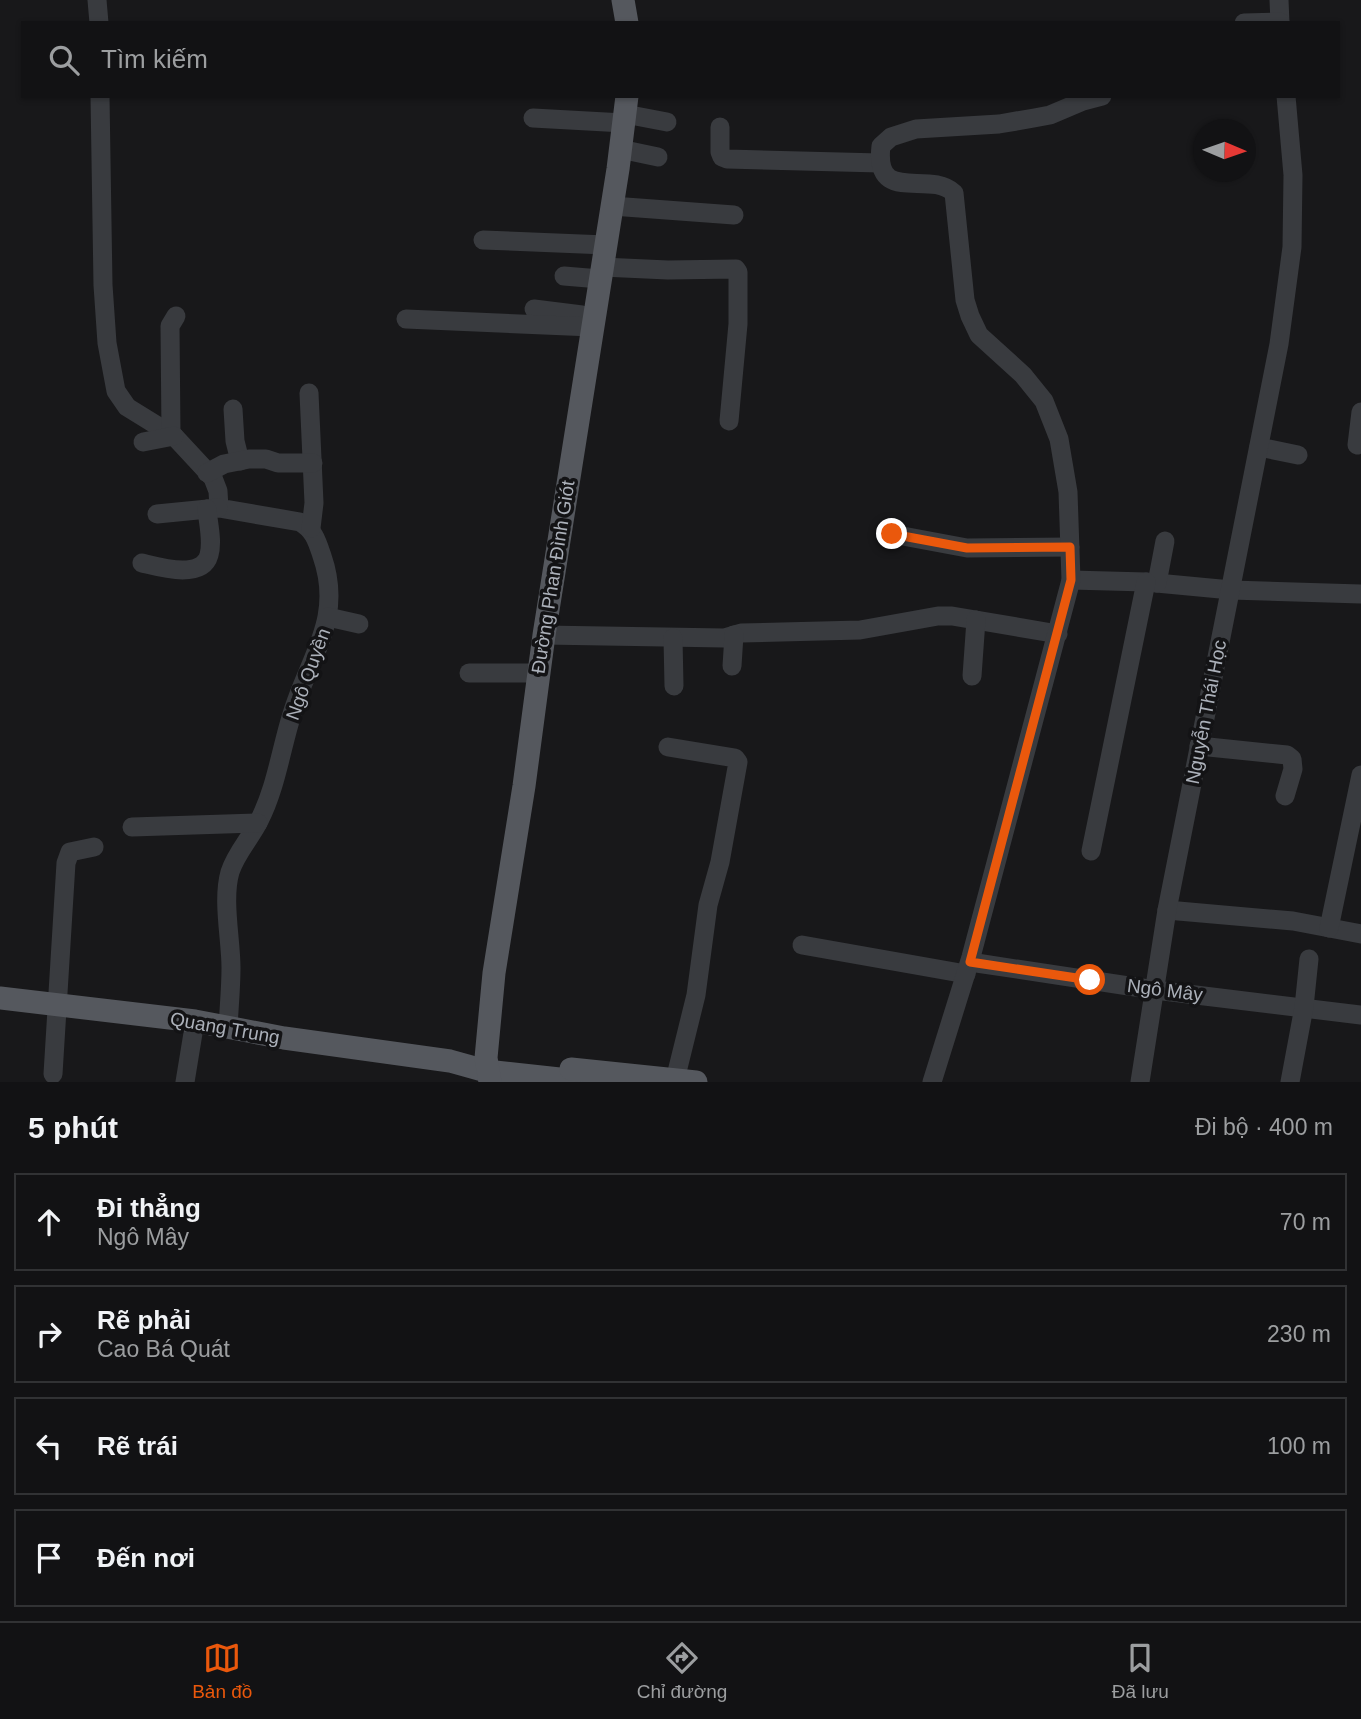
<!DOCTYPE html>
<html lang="vi">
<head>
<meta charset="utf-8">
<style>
  :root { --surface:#121214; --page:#1b1b1d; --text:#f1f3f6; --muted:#9c9ea0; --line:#313234; --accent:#ea580c }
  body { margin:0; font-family:Helvetica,sans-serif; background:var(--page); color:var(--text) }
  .compass { position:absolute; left:1193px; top:119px; width:63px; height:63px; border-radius:50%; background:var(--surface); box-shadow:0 2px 5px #0004; rotate:92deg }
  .stop { position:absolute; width:21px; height:21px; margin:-16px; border:5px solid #ea580c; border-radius:50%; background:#fff }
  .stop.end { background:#ea580c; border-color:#fff; box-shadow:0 2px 7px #0008 }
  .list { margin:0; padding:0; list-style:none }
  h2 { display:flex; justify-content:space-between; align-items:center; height:91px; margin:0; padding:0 28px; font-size:30px }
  h2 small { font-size:23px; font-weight:400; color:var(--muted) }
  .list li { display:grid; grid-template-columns:46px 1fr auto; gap:21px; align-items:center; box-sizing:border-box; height:98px; margin:0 14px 14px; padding:0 14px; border:2px solid var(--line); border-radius:0px }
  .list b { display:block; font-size:26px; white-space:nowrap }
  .list p { margin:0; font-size:23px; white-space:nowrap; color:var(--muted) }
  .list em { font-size:23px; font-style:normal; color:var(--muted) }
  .icon { flex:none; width:38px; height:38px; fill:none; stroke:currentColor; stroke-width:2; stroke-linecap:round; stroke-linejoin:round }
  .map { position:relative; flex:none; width:1361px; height:1082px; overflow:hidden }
  .search { position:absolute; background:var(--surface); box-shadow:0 2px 5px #0004; left:21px; right:21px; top:21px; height:77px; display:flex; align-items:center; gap:18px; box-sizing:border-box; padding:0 24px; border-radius:0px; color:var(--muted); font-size:26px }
  .sheet { height:539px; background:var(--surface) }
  nav { display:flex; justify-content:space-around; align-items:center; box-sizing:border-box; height:98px; border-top:2px solid var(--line); background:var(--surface); font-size:19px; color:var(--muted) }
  nav a { display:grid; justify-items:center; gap:4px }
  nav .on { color:var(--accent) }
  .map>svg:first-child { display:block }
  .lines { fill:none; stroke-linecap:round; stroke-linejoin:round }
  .minor { stroke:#393b3f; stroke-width:19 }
  .major { stroke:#55585e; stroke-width:23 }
  .route { stroke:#ea580c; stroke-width:9 }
  .labels { text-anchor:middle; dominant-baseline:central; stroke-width:7; stroke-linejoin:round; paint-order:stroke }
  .street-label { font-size:19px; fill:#abb0b9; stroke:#131315 }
</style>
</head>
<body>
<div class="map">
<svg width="1361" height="1082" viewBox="0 0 1361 1082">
  <rect width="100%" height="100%" fill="#18181a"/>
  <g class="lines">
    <g class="minor">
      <path d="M 97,0 L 99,23"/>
      <path d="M 1279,0 L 1280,23"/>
      <path d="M 1244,23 L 1280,22"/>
      <path d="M 100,96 L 103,285 L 107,343 L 116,391 L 127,407 L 174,436 L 213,478 L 218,491 L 219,508 L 300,522 C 314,530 317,541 322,556 C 344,619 309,657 292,714 C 281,749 276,788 259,821 C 250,839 236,853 230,872 C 222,900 231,939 231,968 C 231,988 229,1008 228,1027"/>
      <path d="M 625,114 L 667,122"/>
      <path d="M 533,118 L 624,123"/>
      <path d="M 720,127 L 720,152 L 722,157 L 727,159 L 880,163"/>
      <path d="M 620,149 L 658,157"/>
      <path d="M 612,206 L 734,215"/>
      <path d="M 483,240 L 606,245"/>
      <path d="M 602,267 L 668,270 L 736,269 L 738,272 L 738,324 L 729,421"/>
      <path d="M 564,276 L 600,279"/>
      <path d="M 534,309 L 582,315"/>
      <path d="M 406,319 L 592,327"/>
      <path d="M 309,393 L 314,503 L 311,528"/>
      <path d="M 233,409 L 235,441 L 240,461"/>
      <path d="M 171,434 L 170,326 L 176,316"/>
      <path d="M 143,442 L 174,436"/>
      <path d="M 1357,445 L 1361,412"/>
      <path d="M 1259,447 L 1298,455"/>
      <path d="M 207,473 L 224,464 L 249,459 L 266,459 L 278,463 L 313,463"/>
      <path d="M 157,514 L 218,508"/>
      <path d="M 892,534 L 967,548 L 1070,547"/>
      <path d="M 142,563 C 159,567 202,580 209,555 C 213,541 208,523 207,509"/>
      <path d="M 1071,580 L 1146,582 L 1231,590 L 1361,594"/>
      <path d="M 1157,583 L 1165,541"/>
      <path d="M 328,617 L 359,624"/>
      <path d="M 544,635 L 724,638 L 741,633 L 860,630 L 938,616 L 952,616 L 1058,634"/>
      <path d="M 673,638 L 674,686"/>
      <path d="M 732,666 L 734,635"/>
      <path d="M 469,673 L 538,673"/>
      <path d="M 972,676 L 976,620"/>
      <path d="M 1199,746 L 1287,755 L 1292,759 L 1293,769 L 1285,796"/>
      <path d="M 668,747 L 735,758 L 738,762 L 720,862 L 708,905 L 696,995 L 675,1080"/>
      <path d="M 132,827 L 258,823"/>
      <path d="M 1091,851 L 1146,582"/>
      <path d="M 1167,910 L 1293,921 L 1361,934"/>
      <path d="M 1329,928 L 1361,775"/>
      <path d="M 802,945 L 966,974"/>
      <path d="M 970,962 L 1155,990 L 1361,1015"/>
      <path d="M 53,1074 L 66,863 L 70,852 L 94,847"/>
      <path d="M 185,1082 L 195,1021"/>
      <path d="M 932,1082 L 971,957 L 1071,580 L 1068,492 L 1059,439 L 1044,401 L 1023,375 L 979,335 L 970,316 L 965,300 L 954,193 C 929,169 874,206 881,146 L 891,137 L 916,129 L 999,124 L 1034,118 L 1050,115 L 1083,101 L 1102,96"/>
      <path d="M 1140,1082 L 1167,910 L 1279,344 L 1292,247 L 1293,175 L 1286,96"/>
      <path d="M 1290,1082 L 1304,1007 L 1309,959"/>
    </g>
    <g class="major">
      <path d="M 623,0 L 627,23"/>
      <path d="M 0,998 L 195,1021 L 284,1038 L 450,1061 L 486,1071 L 587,1082"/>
      <path d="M 571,1069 L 696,1082"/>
      <path d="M 490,1082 L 486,1058 L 494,973 L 524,786 L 544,635 L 618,169 L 627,96"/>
    </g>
  </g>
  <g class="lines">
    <path class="route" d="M 892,534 L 967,548 L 1070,547 L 1071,580 L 970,962 L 1090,980"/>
  </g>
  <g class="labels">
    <g class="street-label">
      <text transform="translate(553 577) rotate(-81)">Đường Phan Đình Giót</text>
      <text transform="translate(308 674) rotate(-70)">Ngô Quyền</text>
      <text transform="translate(1206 712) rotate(-79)">Nguyễn Thái Học</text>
      <text transform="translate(1165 990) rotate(7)">Ngô Mây</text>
      <text transform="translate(225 1028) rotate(10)">Quang Trung</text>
    </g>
  </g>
</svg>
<svg class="compass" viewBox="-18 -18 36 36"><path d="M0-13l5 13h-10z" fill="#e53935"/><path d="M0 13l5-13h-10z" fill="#9c9ea0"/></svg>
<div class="stop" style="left:1090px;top:980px"></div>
<div class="stop end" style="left:892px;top:534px"></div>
<div class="search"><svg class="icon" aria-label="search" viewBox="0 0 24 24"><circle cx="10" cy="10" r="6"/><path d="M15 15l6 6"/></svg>Tìm kiếm</div>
</div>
<section class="sheet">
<h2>5 phút<small>Đi bộ · 400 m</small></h2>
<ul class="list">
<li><svg class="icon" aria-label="ahead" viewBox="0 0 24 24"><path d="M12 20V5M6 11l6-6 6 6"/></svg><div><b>Đi thẳng</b><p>Ngô Mây</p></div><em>70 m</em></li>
<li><svg class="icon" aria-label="right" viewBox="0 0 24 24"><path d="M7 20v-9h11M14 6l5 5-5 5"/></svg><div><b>Rẽ phải</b><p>Cao Bá Quát</p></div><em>230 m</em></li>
<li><svg class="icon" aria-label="left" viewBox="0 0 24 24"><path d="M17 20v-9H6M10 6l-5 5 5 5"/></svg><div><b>Rẽ trái</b></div><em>100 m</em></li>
<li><svg class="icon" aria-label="arrive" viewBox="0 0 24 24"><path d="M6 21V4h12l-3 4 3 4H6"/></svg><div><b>Đến nơi</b></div></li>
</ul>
</section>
<nav>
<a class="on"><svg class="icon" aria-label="map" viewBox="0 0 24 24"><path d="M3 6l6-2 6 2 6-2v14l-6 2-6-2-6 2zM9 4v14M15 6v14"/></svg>Bản đồ</a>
<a><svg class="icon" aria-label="directions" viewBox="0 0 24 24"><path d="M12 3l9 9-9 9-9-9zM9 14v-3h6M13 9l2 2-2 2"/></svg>Chỉ đường</a>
<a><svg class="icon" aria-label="saved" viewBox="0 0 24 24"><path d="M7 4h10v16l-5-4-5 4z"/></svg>Đã lưu</a>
</nav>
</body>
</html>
